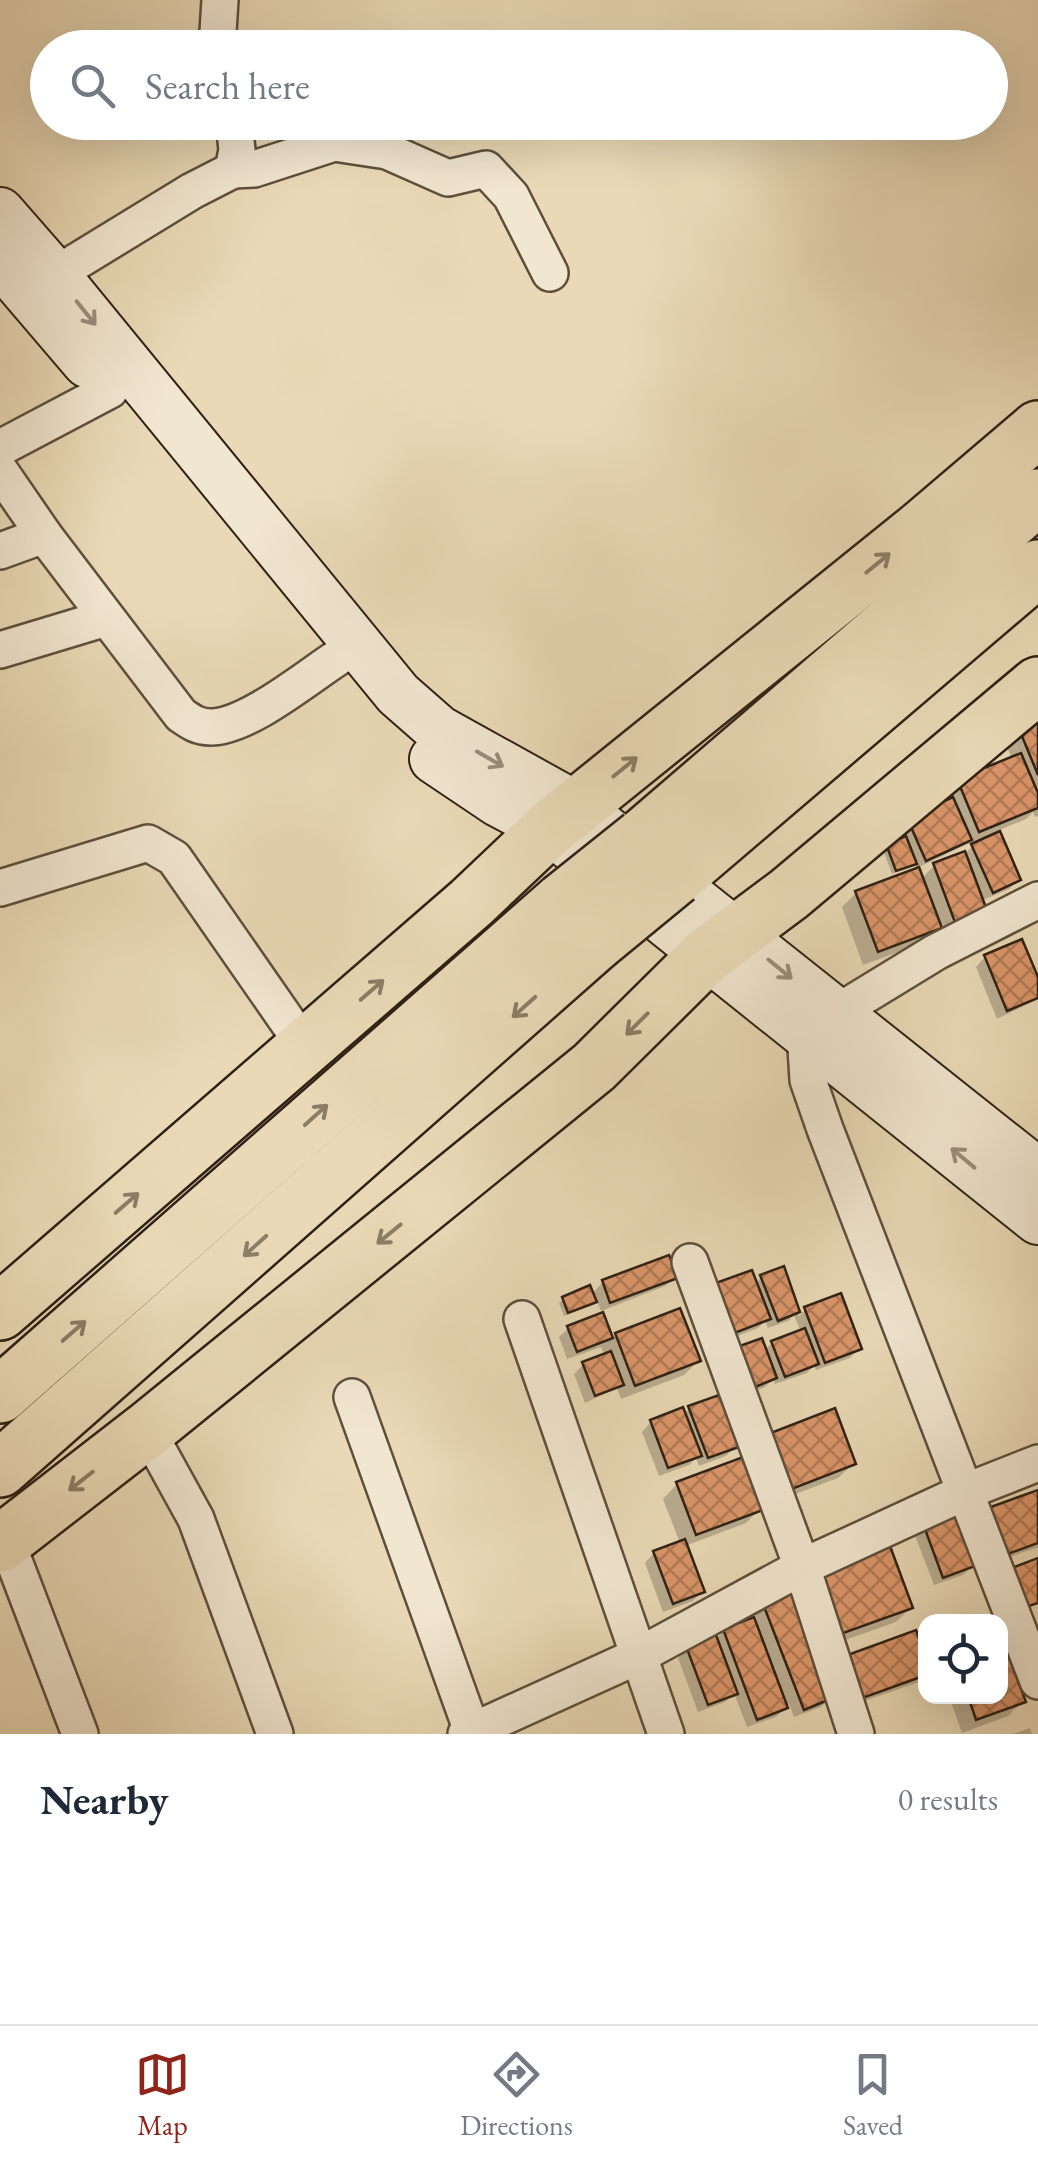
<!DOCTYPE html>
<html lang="en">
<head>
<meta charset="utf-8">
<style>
  :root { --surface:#fff; --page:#f6f6f7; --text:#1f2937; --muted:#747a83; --line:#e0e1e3; --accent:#8f2418 }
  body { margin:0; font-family:"EB Garamond",serif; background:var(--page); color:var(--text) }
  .controls { position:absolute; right:30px; bottom:30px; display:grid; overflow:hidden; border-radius:20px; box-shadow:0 10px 40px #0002 }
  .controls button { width:90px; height:90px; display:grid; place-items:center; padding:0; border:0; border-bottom:2px solid var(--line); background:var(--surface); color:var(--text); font:50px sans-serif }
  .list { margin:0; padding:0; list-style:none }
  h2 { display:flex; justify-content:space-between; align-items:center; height:130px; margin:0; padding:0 40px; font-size:42px }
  h2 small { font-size:32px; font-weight:400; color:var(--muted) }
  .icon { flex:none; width:55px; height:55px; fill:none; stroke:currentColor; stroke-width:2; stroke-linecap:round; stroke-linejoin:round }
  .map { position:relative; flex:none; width:1038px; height:1734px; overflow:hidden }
  .search { position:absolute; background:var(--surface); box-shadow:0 10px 40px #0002; left:30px; right:30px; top:30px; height:110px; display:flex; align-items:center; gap:25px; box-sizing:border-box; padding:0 35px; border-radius:55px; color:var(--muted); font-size:38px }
  .sheet { height:290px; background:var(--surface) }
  nav { display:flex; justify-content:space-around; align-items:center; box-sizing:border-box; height:140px; border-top:2px solid var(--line); background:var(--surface); font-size:28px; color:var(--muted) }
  nav a { display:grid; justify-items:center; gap:5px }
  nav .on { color:var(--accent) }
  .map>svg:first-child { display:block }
  .shadow { fill:#0003; fill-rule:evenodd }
  .building { fill:url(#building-cross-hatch); stroke:#2f2115; stroke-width:2.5 }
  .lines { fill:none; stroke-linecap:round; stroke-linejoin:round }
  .street-casing { stroke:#5e4f3d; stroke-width:40 }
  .secondary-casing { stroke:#2f2115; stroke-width:52 }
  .highway-casing { stroke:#2f2115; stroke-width:60 }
  .street { stroke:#f1e6d0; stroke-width:35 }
  .secondary { stroke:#f1e6d0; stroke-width:48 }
  .highway { stroke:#e9d9b6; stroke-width:55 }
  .highway-bridge-casing { stroke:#2f2115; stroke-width:60; stroke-linecap:butt }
  .highway-bridge { stroke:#e9d9b6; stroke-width:55 }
  .oneway { stroke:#9a8d7c }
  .oneway2 { stroke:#8c7d66 }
</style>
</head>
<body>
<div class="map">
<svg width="1038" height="1734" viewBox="0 0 1038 1734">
  <defs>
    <pattern id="building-cross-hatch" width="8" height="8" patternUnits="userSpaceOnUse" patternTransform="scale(2.5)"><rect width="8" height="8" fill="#db966a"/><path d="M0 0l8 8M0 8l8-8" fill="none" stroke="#b27a56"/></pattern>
  </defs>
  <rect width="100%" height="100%" fill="#e9d9b6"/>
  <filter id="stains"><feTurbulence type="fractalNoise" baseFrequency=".002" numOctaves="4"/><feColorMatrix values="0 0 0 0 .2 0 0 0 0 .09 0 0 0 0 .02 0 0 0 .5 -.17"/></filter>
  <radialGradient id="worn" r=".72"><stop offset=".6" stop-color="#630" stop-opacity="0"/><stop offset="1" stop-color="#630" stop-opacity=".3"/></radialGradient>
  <g class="shadow">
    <path d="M 1038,723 L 1038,816 L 1035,817 L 1033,812 L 1026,819 L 997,831 L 1018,880 L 1009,889 L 981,901 L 946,932 L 943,924 L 925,942 L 863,965 L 842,907 L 856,893 L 917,870 L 914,863 L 892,874 L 883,850 L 904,840 L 899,829 L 947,803 L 944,796 L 959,781 L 1012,759 L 1006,745 ZM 980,838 L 965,854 L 934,866 L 921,879 L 917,868 Z"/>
    <path d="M 1021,942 L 1038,984 L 1038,999 L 997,1019 L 976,967 L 985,957 Z"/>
    <path d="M 782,1269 L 799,1316 L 805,1310 L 859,1348 L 850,1358 L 816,1370 L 814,1365 L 807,1373 L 775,1384 L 773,1379 L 765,1387 L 740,1397 L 764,1351 L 772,1343 L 801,1332 L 794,1315 L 788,1321 L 768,1328 L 765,1321 L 758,1328 L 722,1342 L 755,1284 L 762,1277 Z"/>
    <path d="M 675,1277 L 665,1286 L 601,1311 L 596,1299 L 590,1306 L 564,1316 L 559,1303 L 563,1299 L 591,1295 L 603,1282 Z"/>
    <path d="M 601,1316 L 611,1340 L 616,1335 L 698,1361 L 684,1375 L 621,1399 L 617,1388 L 585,1403 L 574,1374 L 584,1364 L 605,1356 L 601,1347 L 567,1359 L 559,1337 L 569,1328 Z"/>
    <path d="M 690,1408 L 736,1446 L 726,1456 L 699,1466 L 696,1458 L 689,1465 L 659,1476 L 642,1432 L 651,1422 L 683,1415 Z"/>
    <path d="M 833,1412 L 853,1464 L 838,1478 L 769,1504 Z"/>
    <path d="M 677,1484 L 760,1509 L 746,1523 L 685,1546 L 702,1591 L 693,1601 L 663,1612 L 645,1563 L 654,1553 L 680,1543 L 663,1499 Z"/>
    <path d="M 1038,1493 L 1038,1547 L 996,1562 Z"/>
    <path d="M 924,1523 L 972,1566 L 963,1575 L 934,1585 L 914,1533 Z"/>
    <path d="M 799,1591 L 910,1608 L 896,1622 L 820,1649 Z"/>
    <path d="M 762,1598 L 830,1698 L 821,1707 L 794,1717 L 789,1704 L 776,1717 L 747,1727 L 734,1693 L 725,1702 L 698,1712 L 678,1658 L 687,1649 L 715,1640 L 724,1631 L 757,1619 L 752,1607 Z"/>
    <path d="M 834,1669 L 926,1675 L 919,1682 L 847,1707 Z"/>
    <path d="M 949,1696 L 1000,1696 L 1023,1701 L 1008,1716 L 962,1733 Z"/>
    <path d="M 1030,1728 L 1032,1734 L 1013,1734 Z"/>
  </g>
  <g class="building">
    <path d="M 1038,721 L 1038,775 L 1019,729 Z"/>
    <path d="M 1021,753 L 1038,793 L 1038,808 L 979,832 L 957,779 Z"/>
    <path d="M 953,797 L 972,840 L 926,861 L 907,818 Z"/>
    <path d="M 1000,831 L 1021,880 L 993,893 L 971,844 Z"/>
    <path d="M 906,836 L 917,864 L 896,871 L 886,844 Z"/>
    <path d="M 965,851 L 988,913 L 956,925 L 933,863 Z"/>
    <path d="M 919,867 L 942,928 L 878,952 L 855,891 Z"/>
    <path d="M 1022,939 L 1038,977 L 1038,998 L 1007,1011 L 984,955 Z"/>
    <path d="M 669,1255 L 678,1278 L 610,1303 L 602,1280 Z"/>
    <path d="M 784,1266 L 800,1312 L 778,1321 L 760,1275 Z"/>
    <path d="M 752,1270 L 771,1319 L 732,1334 L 713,1284 Z"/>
    <path d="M 590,1285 L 597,1302 L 568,1313 L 562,1297 Z"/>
    <path d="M 841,1293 L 862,1349 L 825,1363 L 804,1307 Z"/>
    <path d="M 680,1308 L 701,1361 L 635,1386 L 615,1333 Z"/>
    <path d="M 603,1312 L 613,1338 L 577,1352 L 567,1326 Z"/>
    <path d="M 805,1328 L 819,1364 L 785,1377 L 771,1341 Z"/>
    <path d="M 762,1338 L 777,1378 L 750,1389 L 734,1348 Z"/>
    <path d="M 611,1351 L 624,1385 L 595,1396 L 582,1362 Z"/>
    <path d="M 719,1395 L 739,1447 L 708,1458 L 688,1406 Z"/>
    <path d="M 683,1407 L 702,1456 L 668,1468 L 650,1420 Z"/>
    <path d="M 835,1408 L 856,1464 L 784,1492 L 763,1436 Z"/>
    <path d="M 743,1457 L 763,1510 L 696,1535 L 676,1482 Z"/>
    <path d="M 1038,1490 L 1038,1543 L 1005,1555 L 988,1508 Z"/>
    <path d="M 955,1510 L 975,1566 L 943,1578 L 922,1521 Z"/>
    <path d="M 685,1539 L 705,1592 L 673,1604 L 653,1551 Z"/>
    <path d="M 890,1546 L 913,1608 L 835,1636 L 812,1574 Z"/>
    <path d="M 1038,1558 L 1038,1603 L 1026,1607 L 1012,1568 Z"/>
    <path d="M 790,1584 L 833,1698 L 804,1710 L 760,1596 Z"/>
    <path d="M 754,1617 L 788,1708 L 757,1720 L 723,1629 Z"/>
    <path d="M 916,1630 L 926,1657 L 926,1675 L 857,1700 L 842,1657 Z"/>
    <path d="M 1000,1633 L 1026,1702 L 976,1720 L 968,1696 L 1000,1696 Z"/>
    <path d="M 716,1635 L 738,1694 L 708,1705 L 686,1646 Z"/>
  </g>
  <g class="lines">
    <defs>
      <g id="street">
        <path d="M 217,48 L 220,0"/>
        <path d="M 233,170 L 254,169 L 334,143 L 387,151 L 448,178 L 486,169 L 511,196 L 550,273"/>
        <path d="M 35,287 L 192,191 L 233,170 L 237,150 L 234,122"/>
        <path d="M 0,448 L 110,390"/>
        <path d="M 0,471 L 44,535 L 181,715 C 191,722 198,727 211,727 C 247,727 306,678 337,658"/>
        <path d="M 0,551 L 44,535"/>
        <path d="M 0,650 L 106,618"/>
        <path d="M 0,888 L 148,843 L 174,858 L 306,1048"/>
        <path d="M 1038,900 L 936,952 L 805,1032 L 808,1080 L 825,1129 L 1038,1681"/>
        <path d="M 690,1262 L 802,1567 L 856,1734"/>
        <path d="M 522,1319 L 666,1734"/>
        <path d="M 352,1397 L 473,1734"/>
        <path d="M 147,1430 L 196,1519 L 275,1734"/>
        <path d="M 6,1540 L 80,1734"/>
        <path d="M 466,1734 L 638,1656 L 802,1567 L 967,1491 L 1038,1463"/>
      </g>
      <g id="secondary">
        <path d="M 0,212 L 55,275 L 398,694 L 439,730 L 576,806 L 1038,1173"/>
        <path d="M 0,261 L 87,363"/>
        <path d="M 434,759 L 498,802 L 549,829 L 1038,1220"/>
      </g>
      <g id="highway">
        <path d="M 642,837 L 1038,497"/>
        <path d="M 676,877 L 1038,568"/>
        <path d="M 0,1312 L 471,903 L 549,829 L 922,528 L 1038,429"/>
        <path d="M 0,1395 L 562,901"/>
        <path d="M 0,1469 L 597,942"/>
        <path d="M 0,1544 L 147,1430 L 594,1067 L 706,956 L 789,894 L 1038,685"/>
      </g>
    </defs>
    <use href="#street" class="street-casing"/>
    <use href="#secondary" class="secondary-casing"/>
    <use href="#highway" class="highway-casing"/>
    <use href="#street" class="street"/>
    <use href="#secondary" class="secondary"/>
    <use href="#highway" class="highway"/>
    <defs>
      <g id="highway-bridge">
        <path d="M 562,901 L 642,837"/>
        <path d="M 597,942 L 676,877"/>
      </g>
    </defs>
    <use href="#highway-bridge" class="highway-bridge-casing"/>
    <use href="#highway-bridge" class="highway-bridge"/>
  </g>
  <defs><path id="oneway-shaft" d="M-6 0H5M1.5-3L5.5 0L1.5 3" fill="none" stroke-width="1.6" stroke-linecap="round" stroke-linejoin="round" transform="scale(2.5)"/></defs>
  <g class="oneway">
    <use href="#oneway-shaft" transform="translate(86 313) rotate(51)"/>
    <use href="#oneway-shaft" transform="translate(490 759) rotate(30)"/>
    <use href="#oneway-shaft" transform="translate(780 969) rotate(39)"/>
    <use href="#oneway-shaft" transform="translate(963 1158) rotate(-140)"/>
  </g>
  <g class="oneway2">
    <use href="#oneway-shaft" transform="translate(878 563) rotate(-39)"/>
    <use href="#oneway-shaft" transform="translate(625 767) rotate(-39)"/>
    <use href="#oneway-shaft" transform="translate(372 990) rotate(-41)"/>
    <use href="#oneway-shaft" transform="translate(524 1007) rotate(138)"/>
    <use href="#oneway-shaft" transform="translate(637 1024) rotate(135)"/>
    <use href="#oneway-shaft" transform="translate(316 1115) rotate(-42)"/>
    <use href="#oneway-shaft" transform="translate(127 1203) rotate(-41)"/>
    <use href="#oneway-shaft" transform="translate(389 1234) rotate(141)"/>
    <use href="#oneway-shaft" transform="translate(255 1246) rotate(138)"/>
    <use href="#oneway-shaft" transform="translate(74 1331) rotate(-41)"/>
    <use href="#oneway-shaft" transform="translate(81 1481) rotate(142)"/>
  </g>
  <rect width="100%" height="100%" filter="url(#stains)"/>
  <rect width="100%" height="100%" fill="url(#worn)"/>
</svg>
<div class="controls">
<button><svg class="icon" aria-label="locate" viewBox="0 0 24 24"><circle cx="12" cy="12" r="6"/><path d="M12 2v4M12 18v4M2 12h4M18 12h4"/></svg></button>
</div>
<div class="search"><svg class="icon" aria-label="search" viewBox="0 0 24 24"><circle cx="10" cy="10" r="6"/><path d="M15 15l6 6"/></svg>Search here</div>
</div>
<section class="sheet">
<h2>Nearby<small>0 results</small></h2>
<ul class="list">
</ul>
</section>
<nav>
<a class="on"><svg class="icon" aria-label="map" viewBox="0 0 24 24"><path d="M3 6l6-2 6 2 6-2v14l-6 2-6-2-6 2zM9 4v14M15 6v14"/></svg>Map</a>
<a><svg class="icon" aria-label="directions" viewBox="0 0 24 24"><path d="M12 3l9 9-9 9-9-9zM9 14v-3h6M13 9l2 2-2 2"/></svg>Directions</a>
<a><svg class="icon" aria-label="saved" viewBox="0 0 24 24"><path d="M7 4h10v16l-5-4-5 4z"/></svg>Saved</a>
</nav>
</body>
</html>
